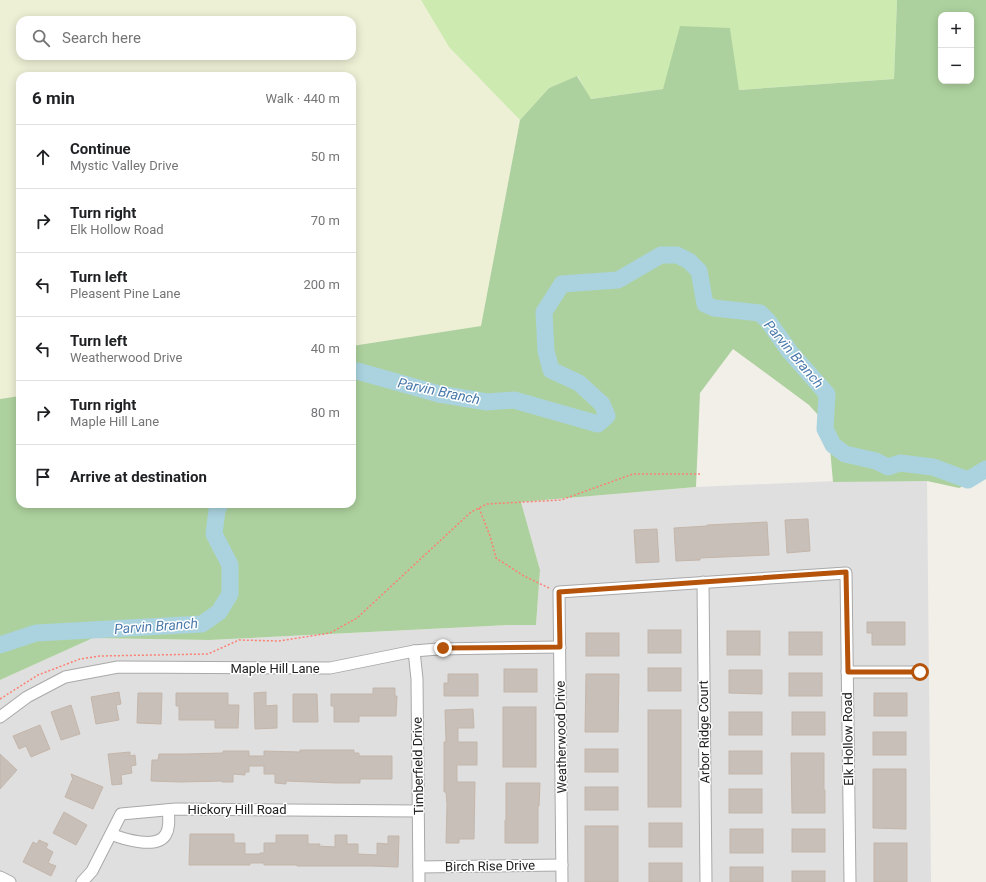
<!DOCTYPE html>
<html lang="en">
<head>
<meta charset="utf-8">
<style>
  :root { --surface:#fff; --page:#f2f2f2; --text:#202124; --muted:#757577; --line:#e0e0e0 }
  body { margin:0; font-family:Roboto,sans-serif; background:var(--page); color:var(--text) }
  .controls { position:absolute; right:12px; top:12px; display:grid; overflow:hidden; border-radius:8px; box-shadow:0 2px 10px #0003 }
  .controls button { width:36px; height:36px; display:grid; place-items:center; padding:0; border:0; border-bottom:1px solid var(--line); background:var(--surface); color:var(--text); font:20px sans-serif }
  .stop { position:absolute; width:12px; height:12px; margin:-9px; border:3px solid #b45309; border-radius:50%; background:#fff }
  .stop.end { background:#b45309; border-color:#fff; box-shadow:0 1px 4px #0008 }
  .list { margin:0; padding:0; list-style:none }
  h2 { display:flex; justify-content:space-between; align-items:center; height:52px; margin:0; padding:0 16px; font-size:17px }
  h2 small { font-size:13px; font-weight:400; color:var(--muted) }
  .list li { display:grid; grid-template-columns:26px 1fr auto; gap:12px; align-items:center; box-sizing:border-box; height:64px; padding:0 16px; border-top:1px solid var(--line) }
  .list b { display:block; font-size:15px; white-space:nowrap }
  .list p { margin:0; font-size:13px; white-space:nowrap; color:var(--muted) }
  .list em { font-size:13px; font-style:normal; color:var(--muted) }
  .icon { flex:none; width:22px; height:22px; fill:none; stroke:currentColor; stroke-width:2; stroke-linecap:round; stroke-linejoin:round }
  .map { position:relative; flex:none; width:986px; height:882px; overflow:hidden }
  .search { position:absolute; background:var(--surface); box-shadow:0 2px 10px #0003; left:16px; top:16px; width:340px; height:44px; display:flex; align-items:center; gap:10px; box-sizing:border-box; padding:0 14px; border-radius:12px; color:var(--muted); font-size:15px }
  .panel { position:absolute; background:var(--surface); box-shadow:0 2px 10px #0003; left:16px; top:72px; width:340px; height:436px; border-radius:12px }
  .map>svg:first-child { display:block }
  .residential { fill:#e0dfdf }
  .farmland { fill:#eef0d5; fill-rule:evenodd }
  .grass { fill:#cdebb0 }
  .forest { fill:#add19e; fill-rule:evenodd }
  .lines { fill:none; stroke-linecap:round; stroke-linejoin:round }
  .river { stroke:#aad3df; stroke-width:17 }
  .building { fill:#c7bfb8; stroke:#c4b6ab }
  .minor-casing { stroke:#a9a9a9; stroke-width:13 }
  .path { stroke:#fa8072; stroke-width:1.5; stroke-dasharray:2 2; stroke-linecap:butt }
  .minor { stroke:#fff; stroke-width:11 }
  .route { stroke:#b45309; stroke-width:5 }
  .labels { text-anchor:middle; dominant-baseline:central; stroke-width:3; stroke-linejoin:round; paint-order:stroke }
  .street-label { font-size:13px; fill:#222; stroke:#fff }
  .water-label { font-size:14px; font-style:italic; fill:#4a7aab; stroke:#fff }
</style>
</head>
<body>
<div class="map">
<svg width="986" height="882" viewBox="0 0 986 882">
  <rect width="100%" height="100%" fill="#f2efe9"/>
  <path class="residential" d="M 927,477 L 931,882 L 0,882 L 0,680 L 93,638 L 209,640 L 510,625 L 536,625 L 540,570 L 521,502 L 696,487 Z"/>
  <path class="farmland" d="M 0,0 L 421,0 L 449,47 L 520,120 L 481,326 L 352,346 L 352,76 L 20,76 L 20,396 L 0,399 ZM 20,20 L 352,20 L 352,56 L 20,56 Z"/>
  <path class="grass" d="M 421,0 L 897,0 L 894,79 L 738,90 L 730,29 L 663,89 L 590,99 L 578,76 L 549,88 L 520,120 L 449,47 Z"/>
  <path class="forest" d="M 897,0 L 986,0 L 986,476 L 959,488 L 927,481 L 833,482 L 828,426 L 809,405 L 733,349 L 700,393 L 696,487 L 521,502 L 540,570 L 536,625 L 509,625 L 209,640 L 93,638 L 0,680 L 0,399 L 20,396 L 20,504 L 352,504 L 352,346 L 481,326 L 520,120 L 549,88 L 577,76 L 591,99 L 663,89 L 680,26 L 730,28 L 739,90 L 894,79 ZM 941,15 L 971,15 L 971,81 L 941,81 Z"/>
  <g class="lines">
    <g class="river">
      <path d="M 352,370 L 357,371 L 439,394 L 487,402 L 514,400 L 598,424 L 607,416 L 602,404 L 579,383 L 551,370 L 546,351 L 544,312 L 562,284 L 618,280 L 661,255 L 677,255 L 689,261 L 699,271 L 705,304 L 714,308 L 760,313 L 768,321 L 790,352 L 827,394 L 825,429 L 833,445 L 845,454 L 876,461 L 888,467 L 900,463 L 933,467 L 968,480 L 986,469"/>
      <path d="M 0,645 L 36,633 L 202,624 L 219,612 L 230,594 L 230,565 L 214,534 L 217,510 L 220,504"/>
    </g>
  </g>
  <g class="building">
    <path d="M 808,519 L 810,551 L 787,553 L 785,520 Z"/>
    <path d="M 767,522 L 769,555 L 700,558 L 700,560 L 676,561 L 674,528 L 707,526 L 707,525 Z"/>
    <path d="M 657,529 L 659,562 L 636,563 L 634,530 Z"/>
    <path d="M 867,622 L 905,622 L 905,645 L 872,645 L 872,633 L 867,633 Z"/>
    <rect x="648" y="630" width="33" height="23"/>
    <rect x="727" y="631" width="33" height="24"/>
    <rect x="789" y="632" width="33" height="23"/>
    <rect x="586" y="633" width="33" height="23"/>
    <rect x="648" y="668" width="33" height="23"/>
    <rect x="504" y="669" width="33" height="23"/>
    <path d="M 729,670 L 762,670 L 762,694 L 729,693 Z"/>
    <rect x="789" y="673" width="33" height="23"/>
    <path d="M 448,674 L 478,674 L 478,696 L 444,696 L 444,683 L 448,683 Z"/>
    <path d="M 586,674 L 619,674 L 618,732 L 585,732 Z"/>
    <path d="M 373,688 L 395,688 L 395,696 L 397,696 L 396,716 L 359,716 L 359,722 L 334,722 L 334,706 L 331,706 L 331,694 L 373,694 Z"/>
    <path d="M 119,692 L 121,704 L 116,705 L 119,720 L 96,724 L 91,697 Z"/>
    <path d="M 266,692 L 266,706 L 277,705 L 277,728 L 255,729 L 254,693 Z"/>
    <path d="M 138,693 L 162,693 L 161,724 L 137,723 Z"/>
    <path d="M 176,693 L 228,693 L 228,705 L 239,705 L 238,728 L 215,728 L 215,720 L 179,720 L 179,706 L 176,706 Z"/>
    <rect x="874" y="693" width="33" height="23"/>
    <path d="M 293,694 L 317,694 L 318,722 L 293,722 Z"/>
    <path d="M 71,705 L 80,734 L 61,740 L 51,712 Z"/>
    <rect x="503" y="707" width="33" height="60"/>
    <path d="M 473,709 L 474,728 L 458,728 L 458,742 L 477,742 L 477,765 L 457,765 L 457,782 L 475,782 L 474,839 L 459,839 L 459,843 L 446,843 L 447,804 L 446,792 L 444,792 L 444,742 L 446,742 L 445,710 Z"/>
    <rect x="648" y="710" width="33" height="97"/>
    <rect x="729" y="712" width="33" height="23"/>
    <rect x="792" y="712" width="33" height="23"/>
    <path d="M 40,725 L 50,749 L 31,757 L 26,746 L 19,749 L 13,736 Z"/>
    <rect x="873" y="732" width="33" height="23"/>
    <rect x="585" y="749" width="33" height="23"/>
    <path d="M 300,750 L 354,750 L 354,753 L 359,753 L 359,756 L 392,756 L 392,779 L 360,779 L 360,783 L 337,783 L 286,781 L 286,784 L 275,783 L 275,774 L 264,774 L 264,766 L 249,766 L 249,772 L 245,772 L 245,775 L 233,774 L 233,782 L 222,782 L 222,781 L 181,782 L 151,781 L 152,760 L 158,760 L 159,754 L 186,754 L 223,753 L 223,751 L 249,751 L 249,756 L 264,756 L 264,751 L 300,752 Z"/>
    <rect x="729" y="751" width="33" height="23"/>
    <path d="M 130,752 L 130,756 L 135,755 L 136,765 L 131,766 L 132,773 L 121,775 L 122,784 L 112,785 L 108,754 Z"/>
    <path d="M 791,753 L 824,753 L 824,790 L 825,790 L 825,813 L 792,813 Z"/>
    <path d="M 0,754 L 17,770 L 0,789 Z"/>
    <path d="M 873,769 L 906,769 L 906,829 L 873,828 Z"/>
    <path d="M 71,774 L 103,787 L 93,809 L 65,797 L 72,780 L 73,780 Z"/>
    <path d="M 506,783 L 540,783 L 539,806 L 538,806 L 538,843 L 505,843 L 505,820 L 506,820 Z"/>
    <rect x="585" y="787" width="33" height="23"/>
    <rect x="729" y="789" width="33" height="24"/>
    <path d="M 64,812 L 87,825 L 76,845 L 53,833 Z"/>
    <rect x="649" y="823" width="33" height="24"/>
    <rect x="585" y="826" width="33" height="56"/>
    <rect x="730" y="829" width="33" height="24"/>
    <rect x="792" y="829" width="33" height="23"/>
    <path d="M 190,834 L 234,834 L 234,843 L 245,843 L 245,854 L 260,854 L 260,853 L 264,853 L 264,843 L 276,843 L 276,835 L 308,835 L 308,844 L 320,844 L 319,846 L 335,847 L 335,835 L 347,835 L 347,844 L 358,844 L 358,854 L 377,855 L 377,843 L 388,844 L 388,836 L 399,836 L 398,867 L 371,866 L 297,866 L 297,865 L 264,865 L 264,863 L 250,863 L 250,865 L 189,865 Z"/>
    <path d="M 39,840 L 48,844 L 46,848 L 53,852 L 48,863 L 56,866 L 51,876 L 23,862 L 33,842 L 37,844 Z"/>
    <rect x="874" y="843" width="33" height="39"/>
    <rect x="649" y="863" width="33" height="19"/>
    <rect x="730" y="867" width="33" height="15"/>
    <rect x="792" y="871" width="33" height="11"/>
  </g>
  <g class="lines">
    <defs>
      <g id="minor">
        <path d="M 703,582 L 706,882"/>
        <path d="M 414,651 L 417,679 L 419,882"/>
        <path d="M 847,672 L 920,672"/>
        <path d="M 0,717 L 27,697 L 65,677 L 118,667 L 330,668 L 414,651 L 438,649 L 560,647"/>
        <path d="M 111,834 C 123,839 158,850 166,834 C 170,827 169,817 168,810"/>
        <path d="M 419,867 L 562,865"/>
        <path d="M 0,877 L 10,882"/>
        <path d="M 82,882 L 92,871 L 121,814 L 176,809 L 418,811"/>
        <path d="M 562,882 L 559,592 L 846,573 L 850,882"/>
      </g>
    </defs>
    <use href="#minor" class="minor-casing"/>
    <g class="path">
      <path d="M 479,508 L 490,536 L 496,558 L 524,576 L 549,588"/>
      <path d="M 0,699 L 38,675 L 80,659 L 100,656 L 208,654 L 239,640 L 279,641 L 330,633 L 357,618 L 471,512 L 487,504 L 561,500 L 633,474 L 700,474"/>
    </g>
    <use href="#minor" class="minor"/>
  </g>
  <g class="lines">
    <path class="route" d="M 443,648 L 560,647 L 559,592 L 846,572 L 848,672 L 920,672"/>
  </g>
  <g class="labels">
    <g class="street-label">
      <text x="275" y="668">Maple Hill Lane</text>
      <text transform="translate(704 732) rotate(-91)">Arbor Ridge Court</text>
      <text transform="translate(561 737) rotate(-91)">Weatherwood Drive</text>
      <text transform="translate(848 739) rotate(-91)">Elk Hollow Road</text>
      <text transform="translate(418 766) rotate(-91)">Timberfield Drive</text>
      <text x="237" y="809">Hickory Hill Road</text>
      <text transform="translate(490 866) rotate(-1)">Birch Rise Drive</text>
    </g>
    <g class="water-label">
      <text transform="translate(794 354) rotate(50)">Parvin Branch</text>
      <text transform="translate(439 391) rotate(12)">Parvin Branch</text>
      <text transform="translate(156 626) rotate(-4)">Parvin Branch</text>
    </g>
  </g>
</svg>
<div class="controls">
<button>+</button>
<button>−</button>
</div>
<div class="stop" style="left:920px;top:672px"></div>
<div class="stop end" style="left:443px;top:648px"></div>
<div class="search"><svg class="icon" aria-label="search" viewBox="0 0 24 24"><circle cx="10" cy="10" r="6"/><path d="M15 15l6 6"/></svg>Search here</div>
<section class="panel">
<h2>6 min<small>Walk · 440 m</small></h2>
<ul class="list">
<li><svg class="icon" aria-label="ahead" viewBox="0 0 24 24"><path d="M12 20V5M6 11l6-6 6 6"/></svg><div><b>Continue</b><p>Mystic Valley Drive</p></div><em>50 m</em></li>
<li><svg class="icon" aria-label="right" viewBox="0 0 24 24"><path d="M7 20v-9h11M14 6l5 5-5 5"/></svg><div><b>Turn right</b><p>Elk Hollow Road</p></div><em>70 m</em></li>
<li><svg class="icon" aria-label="left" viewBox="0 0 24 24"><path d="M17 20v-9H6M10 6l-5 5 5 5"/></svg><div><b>Turn left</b><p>Pleasent Pine Lane</p></div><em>200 m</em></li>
<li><svg class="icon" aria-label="left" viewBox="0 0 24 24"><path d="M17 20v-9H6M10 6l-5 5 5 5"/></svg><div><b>Turn left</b><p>Weatherwood Drive</p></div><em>40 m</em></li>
<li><svg class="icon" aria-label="right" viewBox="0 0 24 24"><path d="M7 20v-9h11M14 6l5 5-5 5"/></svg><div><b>Turn right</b><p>Maple Hill Lane</p></div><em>80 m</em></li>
<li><svg class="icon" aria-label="arrive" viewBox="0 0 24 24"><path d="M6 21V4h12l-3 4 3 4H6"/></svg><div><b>Arrive at destination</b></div></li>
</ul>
</section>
</div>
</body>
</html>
